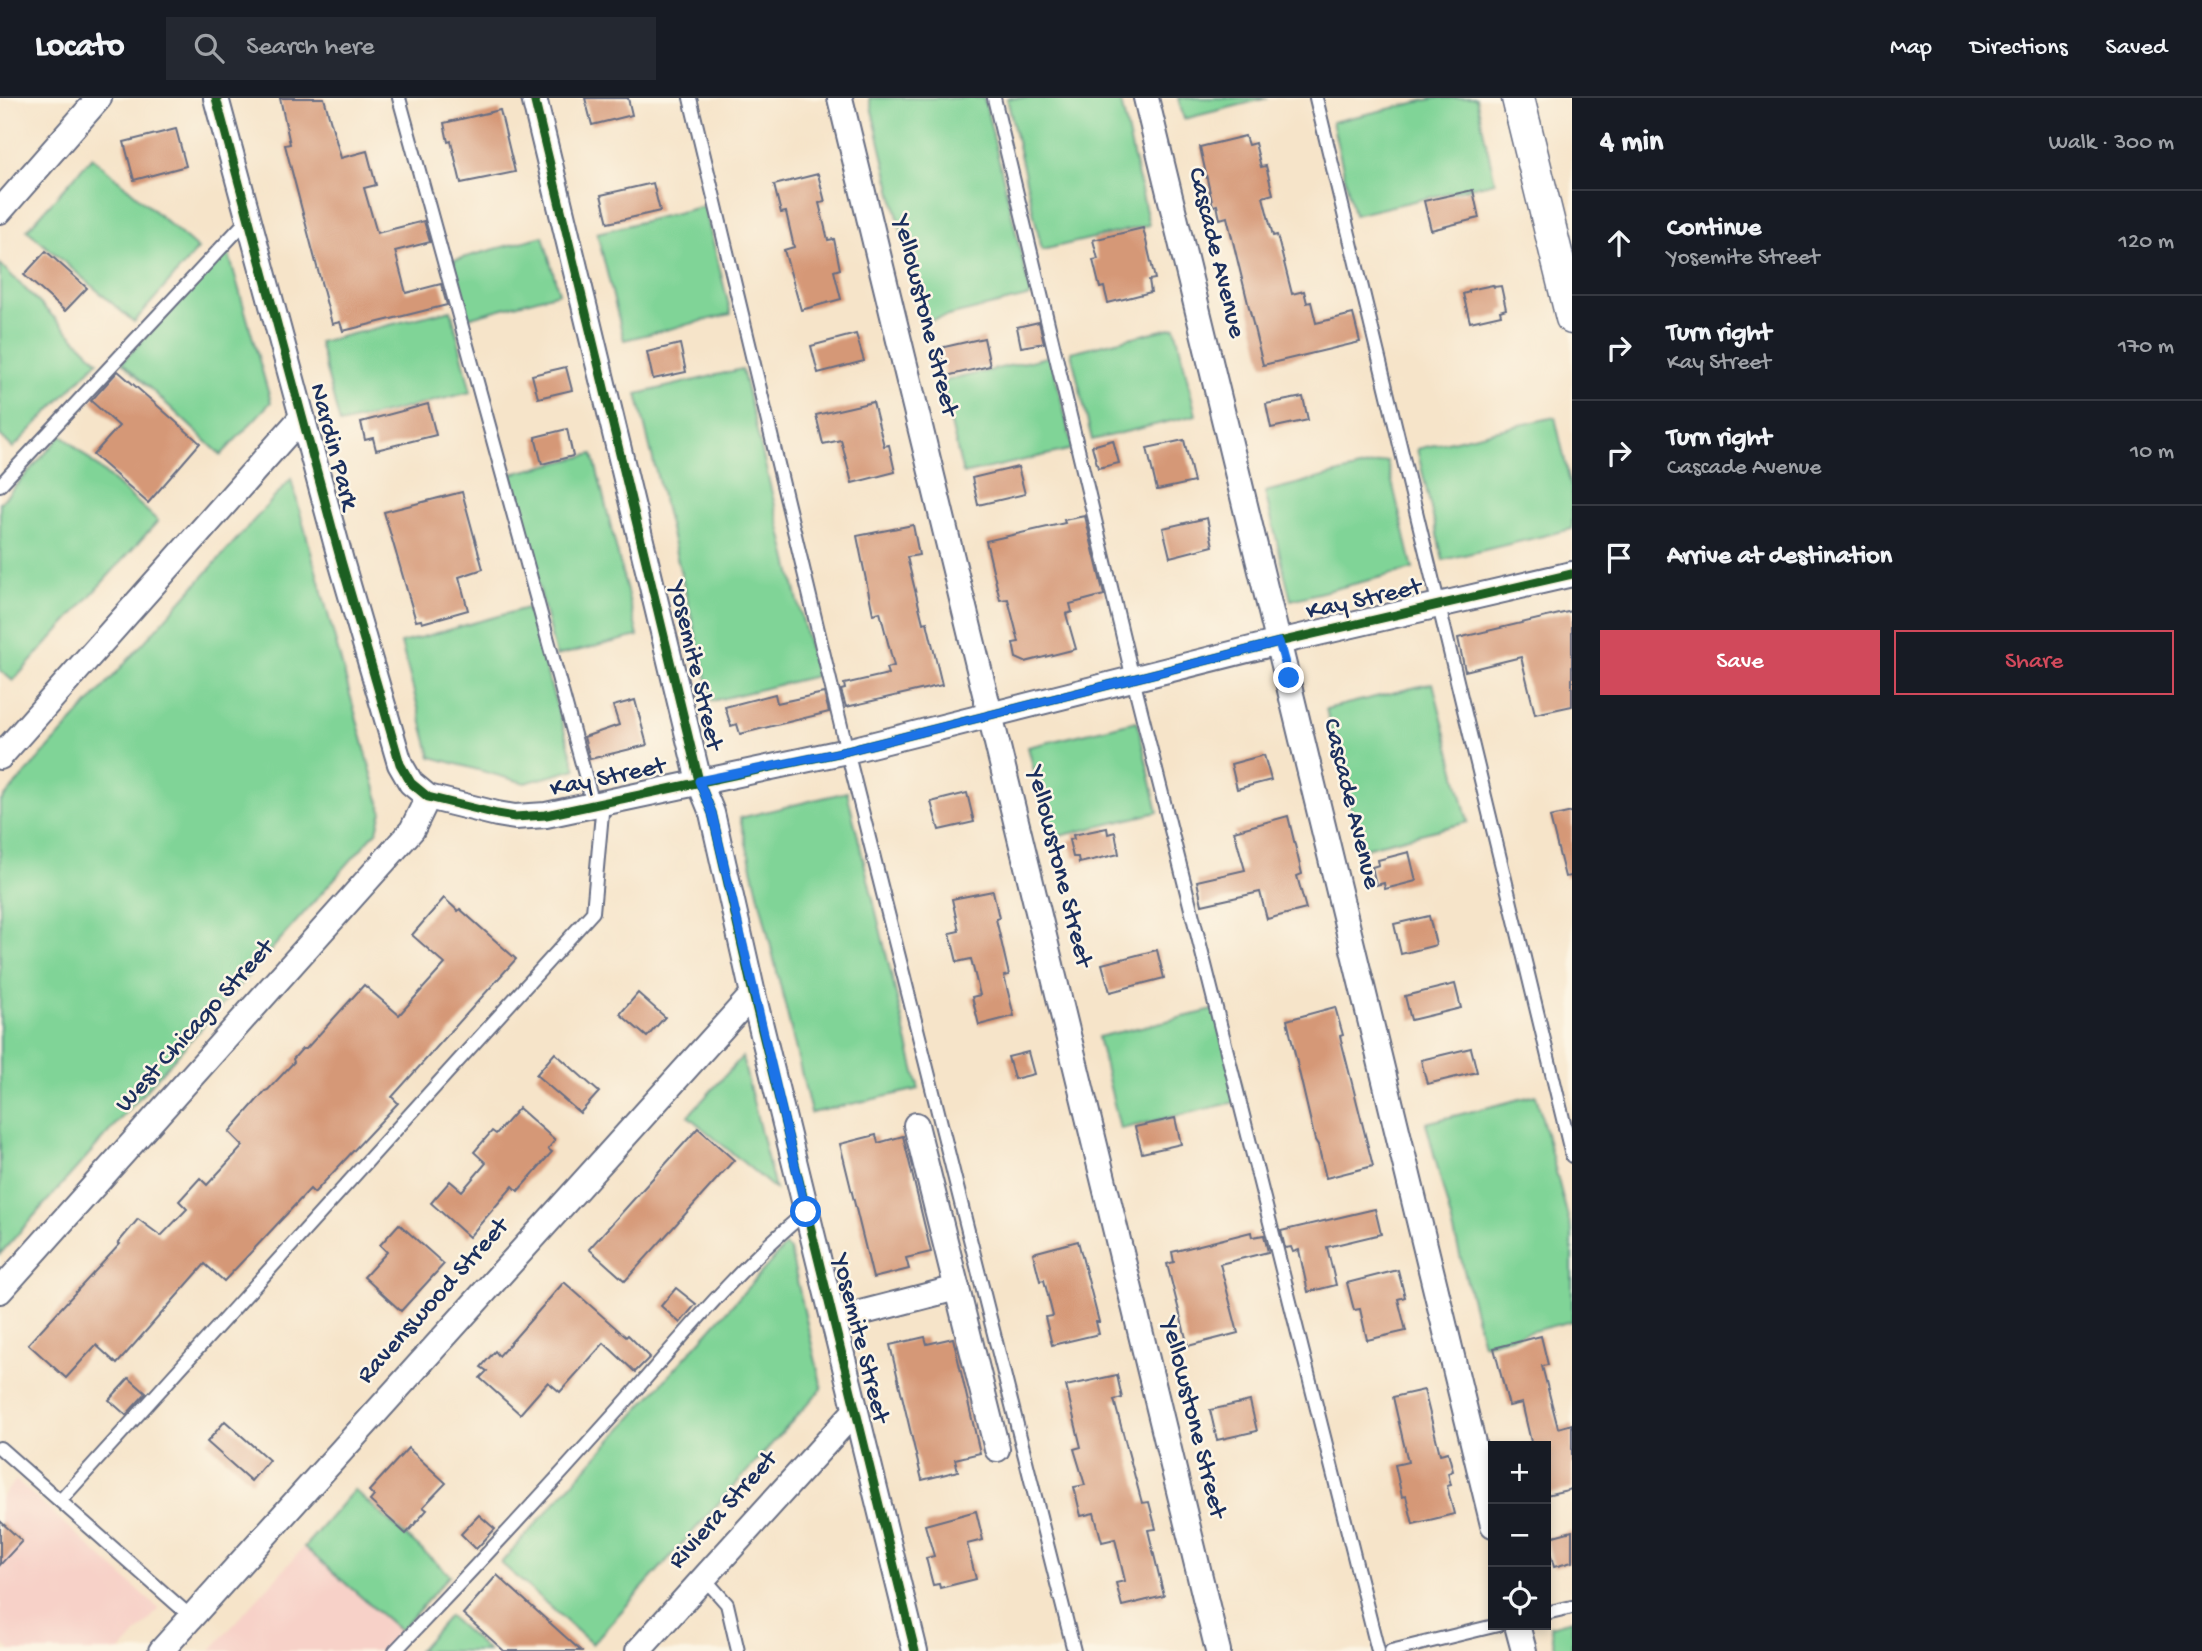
<!DOCTYPE html>
<html lang="en">
<head>
<meta charset="utf-8">
<style>
  :root { --surface:#171b24; --page:#242831; --text:#f1f3f6; --muted:#9ea1a6; --line:#363941; --accent:#d1495b }
  body { margin:0; font-family:"Gochi Hand",sans-serif; background:var(--page); color:var(--text) }
  .controls { position:absolute; right:21px; bottom:21px; display:grid; overflow:hidden; border-radius:0px; box-shadow:0 4px 10px #0003 }
  .controls button { width:63px; height:63px; display:grid; place-items:center; padding:0; border:0; border-bottom:2px solid var(--line); background:var(--surface); color:var(--text); font:35px sans-serif }
  .stop { position:absolute; width:21px; height:21px; margin:-16px; border:5px solid #1a73e8; border-radius:50%; background:#fff }
  .stop.end { background:#1a73e8; border-color:#fff; box-shadow:0 2px 7px #0008 }
  .list { margin:0; padding:0; list-style:none }
  h2 { display:flex; justify-content:space-between; align-items:center; height:91px; margin:0; padding:0 28px; font-size:30px }
  h2 small { font-size:23px; font-weight:400; color:var(--muted) }
  .list li { display:grid; grid-template-columns:46px 1fr auto; gap:21px; align-items:center; box-sizing:border-box; height:105px; padding:0 28px; border-top:2px solid var(--line) }
  .list b { display:block; font-size:26px; white-space:nowrap }
  .list p { margin:0; font-size:23px; white-space:nowrap; color:var(--muted) }
  .list em { font-size:23px; font-style:normal; color:var(--muted) }
  .actions { display:flex; gap:14px; padding:21px 28px }
  .actions a { flex:1; padding:16px 0; border:2px solid var(--accent); border-radius:0px; text-align:center; font-size:24px; color:var(--accent) }
  .actions .main { background:var(--accent); color:#fff }
  .icon { flex:none; width:38px; height:38px; fill:none; stroke:currentColor; stroke-width:2; stroke-linecap:round; stroke-linejoin:round }
  .map { position:relative; flex:none; width:1572px; height:1553px; overflow:hidden }
  header { display:flex; align-items:center; gap:42px; box-sizing:border-box; height:98px; padding:0 35px; background:var(--surface); border-bottom:2px solid var(--line) }
  header strong { font-size:33px }
  nav { display:flex; gap:38px; margin-inline-start:auto; font-size:24px }
  .search { width:490px; height:63px; background:var(--page); display:flex; align-items:center; gap:18px; box-sizing:border-box; padding:0 24px; border-radius:0px; color:var(--muted); font-size:26px }
  main { display:flex }
  aside { flex:1; background:var(--surface) }
  .map>svg:first-child { display:block }
  .built { fill:#f7d1c8 }
  .green { fill:#80d497; stroke:#4e827a; stroke-width:2 }
  .building { fill:#d59877 }
  .lines { fill:none; stroke-linecap:round; stroke-linejoin:round }
  .service-casing { stroke:#686e83; stroke-width:16 }
  .minor-casing { stroke:#686e83; stroke-width:28 }
  .tertiary-casing { stroke:#686e83; stroke-width:35 }
  .service { stroke:#fff; stroke-width:12 }
  .minor { stroke:#fff; stroke-width:24 }
  .tertiary { stroke:#fff; stroke-width:32 }
  .cycleway-casing { stroke:#fcf5e5; stroke-width:13 }
  .cycleway { stroke:#1b5e20; stroke-width:9 }
  .route { stroke:#1a73e8; stroke-width:9 }
  .labels { text-anchor:middle; dominant-baseline:central; stroke-width:5; stroke-linejoin:round; paint-order:stroke }
  .street-label { font-size:26px; fill:#1b2f5e; stroke:#fcf5e5 }
</style>
</head>
<body>
<header>
<strong>Locato</strong>
<div class="search"><svg class="icon" aria-label="search" viewBox="0 0 24 24"><circle cx="10" cy="10" r="6"/><path d="M15 15l6 6"/></svg>Search here</div>
<nav><a>Map</a><a>Directions</a><a>Saved</a></nav>
</header>
<main>
<div class="map">
<svg width="1572" height="1553" viewBox="0 0 1572 1553">
  <rect width="100%" height="100%" fill="#fcf5e5"/>
  <filter id="ink" filterUnits="userSpaceOnUse"><feTurbulence type="fractalNoise" baseFrequency=".0143" numOctaves="2"/><feDisplacementMap in="SourceGraphic" scale="14" xChannelSelector="R" yChannelSelector="G"/><feConvolveMatrix kernelMatrix="1 2 1 2 8 2 1 2 1" color-interpolation-filters="sRGB"/></filter>
  <filter id="wash" filterUnits="userSpaceOnUse"><feTurbulence type="fractalNoise" baseFrequency=".00686" numOctaves="4" result="noise"/><feDisplacementMap in="SourceGraphic" scale="28" xChannelSelector="R" yChannelSelector="G"/><feGaussianBlur stdDeviation="1.57" result="paint"/><feColorMatrix in="noise" values="0 0 0 0 0 0 0 0 0 0 0 0 0 0 0 0 0 1.4 0 .05"/><feComposite in="paint" operator="in"/></filter>
  <g filter="url(#wash)">
    <rect width="100%" height="100%" fill="#f6e4c9"/>
    <g class="built">
      <path d="M 16,1382 L 159,1511 L 121,1553 L 11,1553 L 0,1544 L 0,1400 Z"/>
      <path d="M 304,1449 L 400,1533 L 384,1553 L 210,1553 Z"/>
    </g>
    <g class="green">
      <path d="M 869,0 L 984,0 L 1031,198 L 923,224 Z"/>
      <path d="M 1007,0 L 1120,0 L 1149,127 L 1042,152 Z"/>
      <path d="M 1178,0 L 1268,0 L 1184,21 Z"/>
      <path d="M 1436,0 L 1476,0 L 1495,84 L 1354,117 L 1332,24 Z"/>
      <path d="M 92,59 L 198,151 L 134,224 L 27,132 Z"/>
      <path d="M 704,108 L 731,216 L 624,242 L 597,135 Z"/>
      <path d="M 543,138 L 559,195 L 467,220 L 451,163 Z"/>
      <path d="M 228,153 L 271,304 L 221,357 L 122,264 Z"/>
      <path d="M 0,166 L 98,263 L 13,350 L 0,337 Z"/>
      <path d="M 451,212 L 471,294 L 340,326 L 319,244 Z"/>
      <path d="M 1175,229 L 1196,317 L 1092,342 L 1071,254 Z"/>
      <path d="M 1051,258 L 1073,351 L 963,376 L 941,284 Z"/>
      <path d="M 742,271 L 816,578 L 712,603 L 637,296 Z"/>
      <path d="M 1555,319 L 1572,394 L 1572,431 L 1443,462 L 1417,351 Z"/>
      <path d="M 62,337 L 158,423 L 13,583 L 0,572 L 0,405 Z"/>
      <path d="M 593,356 L 638,538 L 556,558 L 511,376 Z"/>
      <path d="M 1387,363 L 1413,471 L 1291,502 L 1265,394 Z"/>
      <path d="M 291,381 L 382,713 L 377,733 L 0,1156 L 0,704 Z"/>
      <path d="M 527,510 L 576,671 L 525,685 L 431,659 L 401,545 Z"/>
      <path d="M 1433,585 L 1468,724 L 1361,751 L 1326,611 Z"/>
      <path d="M 1137,623 L 1158,714 L 1051,740 L 1028,649 Z"/>
      <path d="M 847,694 L 919,991 L 811,1015 L 740,720 Z"/>
      <path d="M 1222,910 L 1244,1002 L 1120,1031 L 1098,939 Z"/>
      <path d="M 742,959 L 775,1091 L 688,1018 Z"/>
      <path d="M 1536,997 L 1572,1135 L 1572,1223 L 1483,1246 L 1426,1025 Z"/>
      <path d="M 785,1148 L 790,1152 L 822,1290 L 592,1546 L 501,1465 Z"/>
      <path d="M 354,1392 L 450,1477 L 400,1533 L 304,1449 Z"/>
      <path d="M 449,1518 L 488,1553 L 418,1553 Z"/>
      <path d="M 1572,1522 L 1572,1553 L 1556,1553 L 1550,1528 Z"/>
    </g>
    <g id="blocks">
      <g class="building">
        <path d="M 280,0 L 324,0 L 341,60 L 367,53 L 376,87 L 364,90 L 377,135 L 424,123 L 430,144 L 395,153 L 406,195 L 441,186 L 447,207 L 343,233 L 340,224 L 332,226 L 285,47 L 290,46 Z"/>
        <path d="M 585,0 L 628,0 L 632,17 L 592,27 Z"/>
        <path d="M 500,12 L 515,74 L 461,85 L 451,43 L 448,44 L 444,25 Z"/>
        <path d="M 176,31 L 186,68 L 134,82 L 124,44 Z"/>
        <path d="M 1245,38 L 1248,47 L 1255,45 L 1261,69 L 1266,68 L 1273,96 L 1263,99 L 1273,138 L 1277,137 L 1292,196 L 1304,193 L 1307,205 L 1311,204 L 1316,225 L 1353,216 L 1360,244 L 1263,267 L 1227,119 L 1220,121 L 1217,107 L 1213,108 L 1200,49 Z"/>
        <path d="M 818,76 L 825,104 L 819,105 L 828,142 L 834,141 L 840,171 L 834,173 L 841,201 L 801,212 L 784,152 L 794,149 L 786,114 L 781,115 L 774,87 Z"/>
        <path d="M 653,85 L 660,113 L 608,125 L 601,97 Z"/>
        <path d="M 1473,92 L 1479,120 L 1431,132 L 1424,103 Z"/>
        <path d="M 1143,130 L 1155,181 L 1149,182 L 1151,194 L 1108,205 L 1104,189 L 1100,190 L 1093,162 L 1098,161 L 1093,142 Z"/>
        <path d="M 46,153 L 87,190 L 65,213 L 24,177 Z"/>
        <path d="M 1493,187 L 1494,189 L 1501,188 L 1506,211 L 1500,213 L 1501,217 L 1470,224 L 1463,196 L 1469,194 L 1469,192 Z"/>
        <path d="M 1039,224 L 1044,245 L 1021,249 L 1017,229 Z"/>
        <path d="M 856,236 L 864,263 L 818,275 L 811,248 Z"/>
        <path d="M 984,240 L 990,268 L 946,278 L 940,250 Z"/>
        <path d="M 680,246 L 686,274 L 653,281 L 647,254 Z"/>
        <path d="M 566,269 L 572,292 L 538,300 L 532,277 Z"/>
        <path d="M 118,273 L 200,345 L 148,405 L 93,357 L 119,328 L 91,303 Z"/>
        <path d="M 1303,299 L 1308,322 L 1271,330 L 1266,306 Z"/>
        <path d="M 873,304 L 884,348 L 889,347 L 895,374 L 852,385 L 841,342 L 823,346 L 816,317 Z"/>
        <path d="M 428,306 L 436,337 L 376,352 L 373,340 L 365,342 L 361,324 Z"/>
        <path d="M 567,331 L 573,358 L 542,366 L 535,339 Z"/>
        <path d="M 1113,342 L 1119,365 L 1098,370 L 1092,348 Z"/>
        <path d="M 1184,342 L 1194,384 L 1157,392 L 1147,350 Z"/>
        <path d="M 1018,369 L 1025,396 L 978,407 L 972,380 Z"/>
        <path d="M 462,394 L 483,471 L 459,479 L 468,512 L 422,525 L 421,522 L 416,523 L 384,414 Z"/>
        <path d="M 1085,418 L 1104,497 L 1070,506 L 1072,514 L 1066,516 L 1076,551 L 1025,564 L 1016,560 L 1013,545 L 1019,544 L 1008,501 L 1000,502 L 986,443 L 1065,425 L 1064,422 Z"/>
        <path d="M 1207,420 L 1213,448 L 1170,459 L 1163,430 Z"/>
        <path d="M 913,427 L 919,457 L 907,459 L 923,525 L 927,524 L 942,587 L 846,609 L 841,592 L 845,591 L 844,586 L 888,576 L 886,570 L 894,568 L 880,514 L 873,516 L 857,438 Z"/>
        <path d="M 1572,513 L 1572,608 L 1535,616 L 1521,559 L 1465,573 L 1458,540 Z"/>
        <path d="M 824,595 L 829,614 L 740,636 L 737,626 L 731,628 L 725,609 L 775,596 L 777,605 Z"/>
        <path d="M 635,602 L 647,647 L 590,661 L 584,639 L 619,627 L 613,608 Z"/>
        <path d="M 1264,657 L 1271,682 L 1237,691 L 1231,666 Z"/>
        <path d="M 967,695 L 974,724 L 939,732 L 931,704 Z"/>
        <path d="M 1572,714 L 1572,778 L 1565,779 L 1550,719 Z"/>
        <path d="M 1288,718 L 1302,776 L 1297,778 L 1306,811 L 1267,821 L 1260,794 L 1202,807 L 1197,783 L 1245,772 L 1234,733 Z"/>
        <path d="M 1107,730 L 1108,736 L 1115,734 L 1119,756 L 1079,765 L 1078,759 L 1073,759 L 1069,742 L 1074,741 L 1073,737 Z"/>
        <path d="M 1409,754 L 1416,783 L 1385,791 L 1384,785 L 1376,787 L 1372,769 L 1379,767 L 1378,762 Z"/>
        <path d="M 993,793 L 999,820 L 996,821 L 1009,877 L 1004,878 L 1014,918 L 979,927 L 972,899 L 980,897 L 971,861 L 957,864 L 950,835 L 959,833 L 952,801 Z"/>
        <path d="M 444,800 L 458,813 L 460,811 L 516,861 L 392,999 L 398,1005 L 314,1095 L 310,1091 L 224,1183 L 205,1166 L 117,1266 L 96,1247 L 66,1280 L 28,1246 L 120,1146 L 118,1145 L 138,1121 L 161,1138 L 187,1111 L 179,1103 L 200,1080 L 207,1087 L 243,1048 L 229,1034 L 265,993 L 268,992 L 294,964 L 293,961 L 302,951 L 306,951 L 364,887 L 399,917 L 445,866 L 412,837 Z"/>
        <path d="M 1429,818 L 1436,847 L 1401,856 L 1394,826 Z"/>
        <path d="M 1157,852 L 1164,880 L 1110,894 L 1102,866 Z"/>
        <path d="M 1455,886 L 1461,910 L 1411,922 L 1405,898 Z"/>
        <path d="M 638,895 L 665,919 L 647,939 L 620,916 Z"/>
        <path d="M 1335,909 L 1343,937 L 1340,938 L 1373,1068 L 1326,1080 L 1318,1047 L 1315,1042 L 1287,922 Z"/>
        <path d="M 1471,950 L 1477,974 L 1427,986 L 1421,962 Z"/>
        <path d="M 1028,954 L 1034,976 L 1014,981 L 1008,959 Z"/>
        <path d="M 555,955 L 599,994 L 580,1015 L 536,977 Z"/>
        <path d="M 519,1010 L 555,1042 L 548,1051 L 552,1054 L 518,1093 L 513,1088 L 469,1139 L 431,1105 L 450,1083 L 462,1093 L 486,1065 L 474,1054 L 492,1033 L 496,1036 Z"/>
        <path d="M 1175,1020 L 1181,1046 L 1142,1055 L 1135,1029 Z"/>
        <path d="M 698,1030 L 734,1062 L 625,1183 L 589,1151 Z"/>
        <path d="M 876,1037 L 878,1045 L 903,1038 L 931,1154 L 906,1160 L 909,1171 L 873,1180 L 840,1046 Z"/>
        <path d="M 1375,1111 L 1381,1136 L 1327,1149 L 1336,1187 L 1308,1194 L 1299,1152 L 1293,1154 L 1291,1149 L 1285,1150 L 1281,1133 Z"/>
        <path d="M 399,1126 L 444,1166 L 401,1213 L 364,1179 L 387,1154 L 380,1147 Z"/>
        <path d="M 1251,1134 L 1252,1139 L 1264,1137 L 1268,1154 L 1220,1166 L 1238,1235 L 1188,1248 L 1167,1166 L 1174,1164 L 1172,1154 Z"/>
        <path d="M 1078,1143 L 1099,1224 L 1096,1224 L 1099,1236 L 1052,1247 L 1045,1219 L 1053,1218 L 1044,1182 L 1040,1183 L 1033,1155 Z"/>
        <path d="M 1398,1172 L 1405,1199 L 1398,1201 L 1406,1233 L 1367,1242 L 1360,1211 L 1354,1212 L 1347,1185 Z"/>
        <path d="M 564,1184 L 626,1239 L 628,1237 L 650,1259 L 635,1274 L 604,1245 L 560,1294 L 548,1284 L 520,1316 L 480,1280 L 487,1273 L 481,1269 L 495,1253 L 499,1258 Z"/>
        <path d="M 676,1190 L 696,1206 L 680,1225 L 661,1208 Z"/>
        <path d="M 1541,1238 L 1548,1267 L 1542,1268 L 1558,1330 L 1572,1326 L 1572,1391 L 1546,1397 L 1546,1348 L 1532,1348 L 1522,1305 L 1509,1308 L 1494,1250 Z"/>
        <path d="M 925,1239 L 927,1246 L 953,1240 L 980,1355 L 955,1361 L 958,1373 L 922,1382 L 890,1247 Z"/>
        <path d="M 1117,1277 L 1122,1300 L 1114,1302 L 1142,1405 L 1149,1404 L 1156,1431 L 1148,1432 L 1164,1498 L 1122,1508 L 1116,1485 L 1125,1483 L 1115,1441 L 1102,1444 L 1094,1415 L 1081,1418 L 1074,1389 L 1085,1387 L 1074,1351 L 1081,1349 L 1066,1288 Z"/>
        <path d="M 129,1280 L 146,1295 L 126,1317 L 109,1302 Z"/>
        <path d="M 1424,1292 L 1440,1356 L 1448,1354 L 1453,1373 L 1448,1375 L 1451,1387 L 1447,1388 L 1454,1416 L 1413,1426 L 1406,1398 L 1402,1399 L 1395,1367 L 1408,1364 L 1393,1299 Z"/>
        <path d="M 1250,1303 L 1257,1333 L 1217,1342 L 1210,1312 Z"/>
        <path d="M 225,1323 L 269,1362 L 251,1383 L 207,1344 Z"/>
        <path d="M 408,1350 L 446,1385 L 423,1409 L 427,1412 L 406,1436 L 370,1403 L 374,1398 L 369,1393 Z"/>
        <path d="M 976,1413 L 983,1442 L 967,1446 L 976,1481 L 940,1490 L 939,1486 L 933,1487 L 926,1460 L 934,1458 L 925,1427 Z"/>
        <path d="M 479,1417 L 495,1431 L 476,1451 L 461,1436 Z"/>
        <path d="M 0,1423 L 22,1443 L 0,1467 Z"/>
        <path d="M 1572,1433 L 1572,1464 L 1554,1469 L 1546,1440 Z"/>
        <path d="M 497,1477 L 581,1553 L 504,1553 L 463,1516 Z"/>
      </g>
    </g>
  </g>
  <g filter="url(#ink)">
    <use href="#blocks" fill-opacity="0" stroke="#686e83" stroke-width="2"/>
    <g class="lines">
      <defs>
        <g id="service">
          <path d="M 399,0 L 593,706"/>
          <path d="M 690,0 L 847,653 L 1074,1553"/>
          <path d="M 994,0 L 1133,581 L 1378,1553"/>
          <path d="M 1316,0 L 1572,1058"/>
          <path d="M 0,387 L 248,121"/>
          <path d="M 0,1350 L 190,1518"/>
          <path d="M 60,1403 L 593,814 L 603,704"/>
          <path d="M 704,1480 L 727,1506 L 738,1553"/>
          <path d="M 1546,1515 L 1572,1509"/>
          <path d="M 395,1553 C 471,1474 546,1393 619,1311 C 679,1243 736,1171 806,1114"/>
          <path d="M 1391,1553 L 1498,1527"/>
        </g>
        <g id="minor">
          <path d="M 216,0 L 341,463 L 400,666 L 411,685 L 428,699 L 497,716 L 515,719 L 546,717 L 847,653 L 1279,544 L 1572,476"/>
          <path d="M 534,0 L 699,683 L 712,715 L 753,896 L 915,1553"/>
          <path d="M 840,0 L 1218,1553"/>
          <path d="M 1146,0 L 1493,1427"/>
          <path d="M 0,113 L 99,0"/>
          <path d="M 0,659 L 302,319"/>
          <path d="M 916,1027 L 997,1351"/>
          <path d="M 0,1193 L 412,732 L 428,699"/>
          <path d="M 833,1222 L 957,1190"/>
          <path d="M 1517,1527 L 1524,1553"/>
          <path d="M 161,1553 L 753,896"/>
          <path d="M 638,1553 L 855,1313"/>
        </g>
        <path id="tertiary" d="M 1518,0 L 1572,220"/>
      </defs>
      <use href="#service" class="service-casing"/>
      <use href="#minor" class="minor-casing"/>
      <use href="#tertiary" class="tertiary-casing"/>
      <use href="#service" class="service"/>
      <use href="#minor" class="minor"/>
      <use href="#tertiary" class="tertiary"/>
      <defs>
        <g id="cycleway">
          <path d="M 216,0 L 341,463 L 400,666 L 411,685 L 428,699 L 497,716 L 515,719 L 546,717 L 847,653 L 1279,544 L 1572,476"/>
          <path d="M 534,0 L 699,683 L 712,715 L 753,896 L 915,1553"/>
        </g>
      </defs>
      <use href="#cycleway" class="cycleway-casing"/>
      <use href="#cycleway" class="cycleway"/>
    </g>
  </g>
  <g class="lines" filter="url(#ink)">
    <path class="route" d="M 806,1114 L 712,715 L 699,683 L 847,653 L 1279,544 L 1289,580"/>
  </g>
  <g class="labels">
    <g class="street-label">
      <text transform="translate(1215 155) rotate(76)">Cascade Avenue</text>
      <text transform="translate(924 218) rotate(76)">Yellowstone Street</text>
      <text transform="translate(332 349) rotate(75)">Nardin Park</text>
      <text transform="translate(1364 503) rotate(-13)">Kay Street</text>
      <text transform="translate(694 568) rotate(77)">Yosemite Street</text>
      <text transform="translate(608 681) rotate(-12)">Kay Street</text>
      <text transform="translate(1350 706) rotate(76)">Cascade Avenue</text>
      <text transform="translate(1058 769) rotate(76)">Yellowstone Street</text>
      <text transform="translate(196 929) rotate(-48)">West Chicago Street</text>
      <text transform="translate(434 1204) rotate(-48)">Ravenswood Street</text>
      <text transform="translate(859 1241) rotate(76)">Yosemite Street</text>
      <text transform="translate(1192 1320) rotate(76)">Yellowstone Street</text>
      <text transform="translate(724 1413) rotate(-48)">Riviera Street</text>
    </g>
  </g>
</svg>
<div class="controls">
<button>+</button>
<button>−</button>
<button><svg class="icon" aria-label="locate" viewBox="0 0 24 24"><circle cx="12" cy="12" r="6"/><path d="M12 2v4M12 18v4M2 12h4M18 12h4"/></svg></button>
</div>
<div class="stop" style="left:806px;top:1114px"></div>
<div class="stop end" style="left:1289px;top:580px"></div>
</div>
<aside>
<h2>4 min<small>Walk · 300 m</small></h2>
<ul class="list">
<li><svg class="icon" aria-label="ahead" viewBox="0 0 24 24"><path d="M12 20V5M6 11l6-6 6 6"/></svg><div><b>Continue</b><p>Yosemite Street</p></div><em>120 m</em></li>
<li><svg class="icon" aria-label="right" viewBox="0 0 24 24"><path d="M7 20v-9h11M14 6l5 5-5 5"/></svg><div><b>Turn right</b><p>Kay Street</p></div><em>170 m</em></li>
<li><svg class="icon" aria-label="right" viewBox="0 0 24 24"><path d="M7 20v-9h11M14 6l5 5-5 5"/></svg><div><b>Turn right</b><p>Cascade Avenue</p></div><em>10 m</em></li>
<li><svg class="icon" aria-label="arrive" viewBox="0 0 24 24"><path d="M6 21V4h12l-3 4 3 4H6"/></svg><div><b>Arrive at destination</b></div></li>
</ul>
<div class="actions"><a class="main">Save</a><a>Share</a></div>
</aside>
</main>
</body>
</html>
